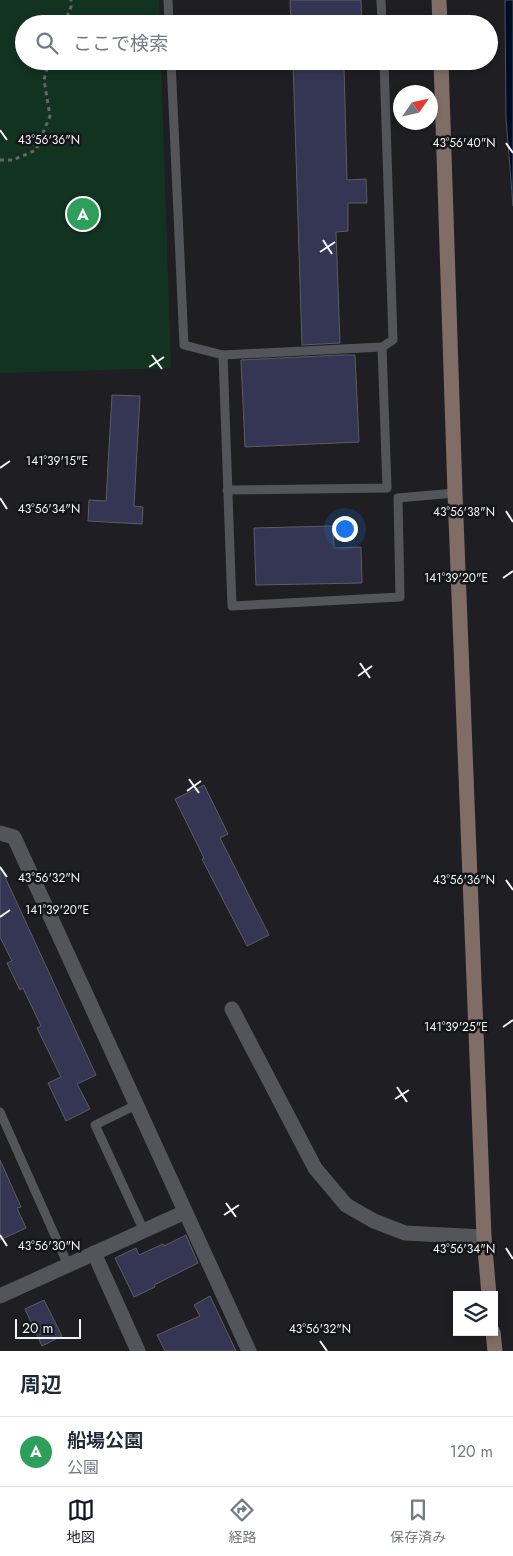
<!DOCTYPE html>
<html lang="ja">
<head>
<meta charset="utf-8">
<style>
  :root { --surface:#fff; --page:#f6f6f7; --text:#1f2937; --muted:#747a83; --line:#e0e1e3; --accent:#111827 }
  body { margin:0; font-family:Jost,"Noto Sans JP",sans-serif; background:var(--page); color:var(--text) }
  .controls { position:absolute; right:15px; bottom:15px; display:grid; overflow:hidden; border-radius:0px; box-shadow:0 2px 8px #0003 }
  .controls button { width:45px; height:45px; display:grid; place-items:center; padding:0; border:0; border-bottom:1px solid var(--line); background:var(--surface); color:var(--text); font:25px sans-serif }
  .compass { position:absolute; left:393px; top:85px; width:45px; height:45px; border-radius:50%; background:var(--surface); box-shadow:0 2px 8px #0003; rotate:56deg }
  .scale { position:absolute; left:15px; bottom:12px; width:66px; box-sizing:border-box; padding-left:5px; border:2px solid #f3f4f7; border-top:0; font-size:14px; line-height:18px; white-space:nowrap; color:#f3f4f7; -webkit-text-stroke:4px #15161a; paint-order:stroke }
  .you { position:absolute; left:344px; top:528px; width:18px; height:18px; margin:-12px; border:4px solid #fff; border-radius:50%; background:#1a73e8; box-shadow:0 0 0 8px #1a73e833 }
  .badge { display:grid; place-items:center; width:32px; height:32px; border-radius:50%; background:var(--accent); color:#fff; font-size:16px; font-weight:700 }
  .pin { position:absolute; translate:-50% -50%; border:2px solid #fff; box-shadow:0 1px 5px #0006 }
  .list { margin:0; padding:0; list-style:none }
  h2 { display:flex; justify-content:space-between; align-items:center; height:65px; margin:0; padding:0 20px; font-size:21px }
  h2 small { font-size:16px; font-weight:400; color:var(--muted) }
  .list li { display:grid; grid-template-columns:32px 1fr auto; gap:15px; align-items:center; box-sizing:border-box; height:70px; padding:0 20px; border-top:1px solid var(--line) }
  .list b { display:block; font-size:19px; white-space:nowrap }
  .list p { margin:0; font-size:16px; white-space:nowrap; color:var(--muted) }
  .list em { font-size:16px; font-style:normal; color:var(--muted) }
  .icon { flex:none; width:28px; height:28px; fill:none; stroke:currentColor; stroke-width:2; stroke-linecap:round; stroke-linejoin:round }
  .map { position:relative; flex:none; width:513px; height:1351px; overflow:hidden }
  .search { position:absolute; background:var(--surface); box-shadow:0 2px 8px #0003; left:15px; right:15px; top:15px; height:55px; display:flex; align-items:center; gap:12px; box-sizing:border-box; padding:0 18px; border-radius:28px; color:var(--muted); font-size:19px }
  .sheet { height:135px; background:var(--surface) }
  nav { display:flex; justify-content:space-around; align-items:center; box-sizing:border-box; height:70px; border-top:1px solid var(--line); background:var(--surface); font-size:14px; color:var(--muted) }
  nav a { display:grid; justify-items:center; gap:2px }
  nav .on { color:var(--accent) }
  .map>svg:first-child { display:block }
  .green { fill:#133321 }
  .water { fill:#000c23; stroke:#495263 }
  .building { fill:#343654; stroke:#5c5c61 }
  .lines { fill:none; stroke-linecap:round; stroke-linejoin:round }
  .path { stroke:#656569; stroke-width:3; stroke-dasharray:4 4; stroke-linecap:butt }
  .lane { stroke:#54555a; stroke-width:9 }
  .street { stroke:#54555a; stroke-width:15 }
  .secondary { stroke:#806e66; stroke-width:15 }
  .ticks { fill:none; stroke:#f3f4f7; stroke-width:2 }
  .ticks-label { font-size:12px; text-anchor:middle; fill:#f3f4f7; stroke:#15161a; stroke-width:5; stroke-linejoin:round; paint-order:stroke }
</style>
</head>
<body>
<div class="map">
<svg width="513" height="1351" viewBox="0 0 513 1351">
  <rect width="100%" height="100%" fill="#1f1f23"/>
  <path class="green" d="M 0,0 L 159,0 L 160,24 L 24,24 L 24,61 L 161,61 L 171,368 L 0,373 Z"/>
  <path class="water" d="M 505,0 L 513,0 L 513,206 L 506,118 Z"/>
  <g class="building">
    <path d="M 290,0 L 361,0 L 362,24 L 291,24 Z"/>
    <path d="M 293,61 L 338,61 L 338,67 L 344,66 L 347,180 L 366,179 L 367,203 L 348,203 L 348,231 L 336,232 L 340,343 L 302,345 Z"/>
    <path d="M 340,355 L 355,355 L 359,442 L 245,447 L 241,360 Z"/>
    <path d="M 112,395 L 140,396 L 134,506 L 143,507 L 142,524 L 88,521 L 89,500 L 106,501 Z"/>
    <path d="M 333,526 L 334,548 L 361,547 L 362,583 L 256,585 L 254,528 Z"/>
    <path d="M 204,785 L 228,834 L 220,838 L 269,935 L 247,946 L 202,859 L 204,858 L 175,799 Z"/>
    <path d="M 0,866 L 96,1075 L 77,1084 L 90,1109 L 66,1121 L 48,1083 L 61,1077 L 37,1028 L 41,1026 L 23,988 L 20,990 L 7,963 L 12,961 L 0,937 Z"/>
    <path d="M 0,1160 L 21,1207 L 17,1208 L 26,1228 L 0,1240 Z"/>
    <path d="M 186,1235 L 198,1263 L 154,1285 L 155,1287 L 134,1297 L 115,1258 L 136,1248 L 139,1255 L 163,1244 L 164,1246 Z"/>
    <path d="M 210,1296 L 236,1351 L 165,1351 L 157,1335 L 200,1316 L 194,1305 Z"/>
    <path d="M 44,1300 L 62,1336 L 42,1346 L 25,1309 Z"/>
  </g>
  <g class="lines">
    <g class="path">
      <path d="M 64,24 L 71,7 L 71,0"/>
      <path d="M 0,160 L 13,160 L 36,150 L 50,116 L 44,80 L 49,61"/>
    </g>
    <g class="lane">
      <path d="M 168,0 L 169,24"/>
      <path d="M 381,0 L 382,24"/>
      <path d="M 171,61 L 184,345 L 223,355 L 382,347 L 393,340 L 384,61"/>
      <path d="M 223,355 L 232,606 L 400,597 L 398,498 L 455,493"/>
      <path d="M 227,490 L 387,488 L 382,347"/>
      <path d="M 136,1105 L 95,1125 L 144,1231"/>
      <path d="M 0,1112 L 68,1265"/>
    </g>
    <g class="street">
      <path d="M 0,833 L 14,837 L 249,1351"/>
      <path d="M 232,1009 L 315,1168 L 346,1205 L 374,1221 L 405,1233 L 484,1237"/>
      <path d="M 94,1253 L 138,1351"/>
      <path d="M 0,1296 L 185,1212"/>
    </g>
    <g class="secondary">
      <path d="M 439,0 L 440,24"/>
      <path d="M 441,61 L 455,493 L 484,1237 L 489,1295"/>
      <path d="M 493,1332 L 495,1351"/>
    </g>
  </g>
  <path class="ticks" d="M 0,130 L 7,140M 506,143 L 513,153M 323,240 L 332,254M 320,252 L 335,242M 152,355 L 162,369M 149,367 L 164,357M 0,468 L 10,461M 0,498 L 7,509M 506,511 L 513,522M 503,578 L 513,571M 360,663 L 370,678M 358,676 L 372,666M 189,779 L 199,793M 187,791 L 201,781M 0,867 L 7,877M 506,880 L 513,890M 0,917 L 10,910M 503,1027 L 513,1020M 397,1087 L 407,1102M 395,1099 L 409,1090M 226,1203 L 236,1217M 224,1215 L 239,1205M 0,1235 L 7,1246M 506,1248 L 513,1259M 320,1341 L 327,1351"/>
  <g class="ticks-label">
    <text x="49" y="144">43°56'36"N</text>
    <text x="464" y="147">43°56'40"N</text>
    <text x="57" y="465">141°39'15"E</text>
    <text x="49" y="513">43°56'34"N</text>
    <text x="464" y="516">43°56'38"N</text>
    <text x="456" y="582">141°39'20"E</text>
    <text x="49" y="882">43°56'32"N</text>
    <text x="464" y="884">43°56'36"N</text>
    <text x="57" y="914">141°39'20"E</text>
    <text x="456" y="1031">141°39'25"E</text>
    <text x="49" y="1250">43°56'30"N</text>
    <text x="464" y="1253">43°56'34"N</text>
    <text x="320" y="1333">43°56'32"N</text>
  </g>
</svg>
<div class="controls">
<button><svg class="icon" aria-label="layers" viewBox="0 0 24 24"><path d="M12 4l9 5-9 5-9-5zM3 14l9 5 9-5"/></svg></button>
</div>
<svg class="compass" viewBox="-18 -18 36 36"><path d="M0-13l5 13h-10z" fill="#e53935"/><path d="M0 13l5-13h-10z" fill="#747a83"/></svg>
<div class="scale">20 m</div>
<div class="you"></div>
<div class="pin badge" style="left:83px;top:214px;background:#2e9e5b">A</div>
<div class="search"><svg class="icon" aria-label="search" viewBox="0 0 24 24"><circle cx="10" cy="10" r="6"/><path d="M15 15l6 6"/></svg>ここで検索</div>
</div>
<section class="sheet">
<h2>周辺<small></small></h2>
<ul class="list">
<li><span class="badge" style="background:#2e9e5b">A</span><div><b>船場公園</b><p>公園</p></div><em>120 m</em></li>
</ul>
</section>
<nav>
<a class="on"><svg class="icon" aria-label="map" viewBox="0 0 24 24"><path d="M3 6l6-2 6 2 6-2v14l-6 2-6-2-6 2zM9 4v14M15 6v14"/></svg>地図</a>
<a><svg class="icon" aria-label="directions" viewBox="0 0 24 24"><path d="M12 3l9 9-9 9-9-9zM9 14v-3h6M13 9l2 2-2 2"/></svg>経路</a>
<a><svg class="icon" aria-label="saved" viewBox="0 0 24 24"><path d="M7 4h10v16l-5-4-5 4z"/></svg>保存済み</a>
</nav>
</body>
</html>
